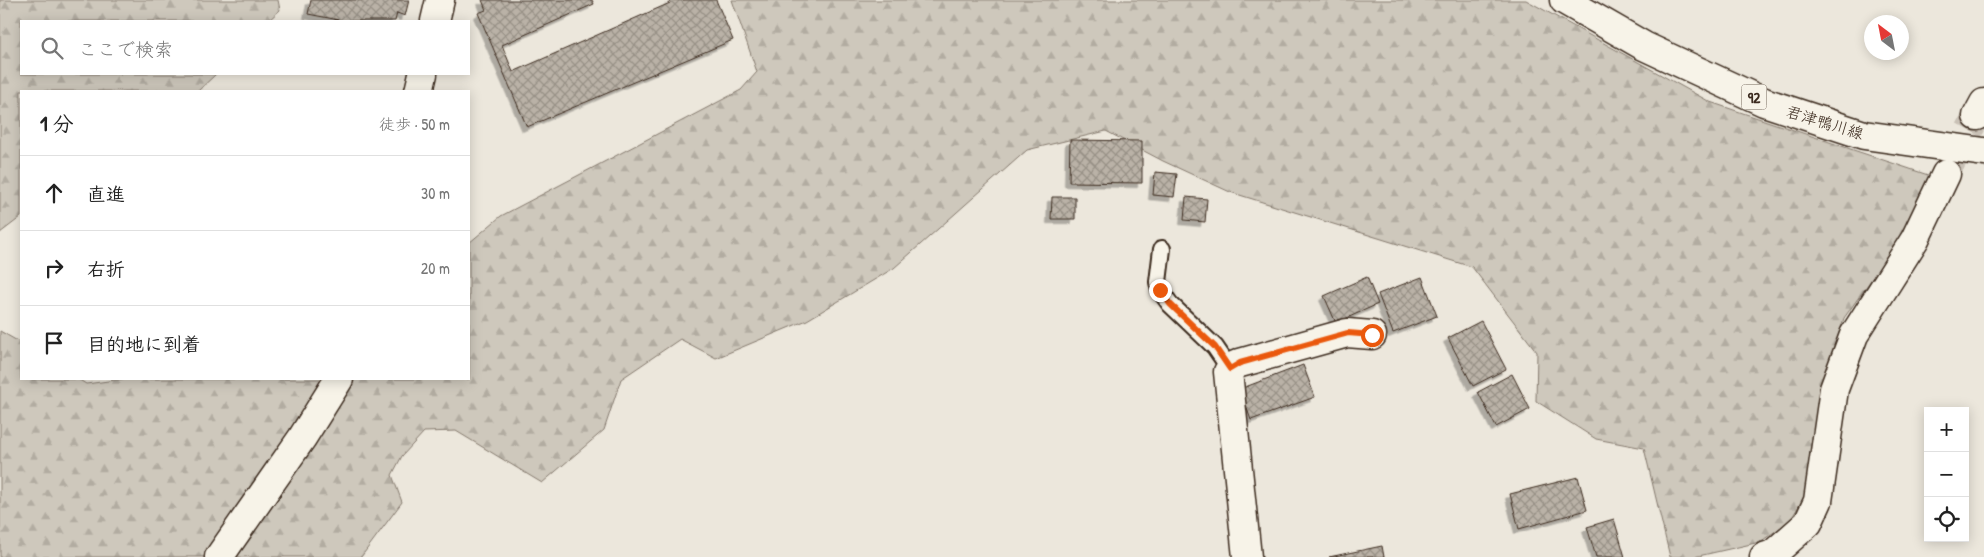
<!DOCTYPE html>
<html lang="ja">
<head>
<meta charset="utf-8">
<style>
  :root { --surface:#fff; --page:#f6f6f6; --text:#222; --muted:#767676; --line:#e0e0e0 }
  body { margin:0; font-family:"Patrick Hand","Klee One",sans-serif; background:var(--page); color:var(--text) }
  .controls { position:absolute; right:15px; bottom:15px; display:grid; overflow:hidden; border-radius:0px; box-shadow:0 2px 12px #0003 }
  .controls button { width:45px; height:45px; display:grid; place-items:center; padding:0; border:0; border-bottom:1px solid var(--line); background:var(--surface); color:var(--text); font:25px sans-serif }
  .compass { position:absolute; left:1864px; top:15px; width:45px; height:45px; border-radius:50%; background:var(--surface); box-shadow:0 2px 12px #0003; rotate:328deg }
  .stop { position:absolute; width:15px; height:15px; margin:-11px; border:4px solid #ea580c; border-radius:50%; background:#fff }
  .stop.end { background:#ea580c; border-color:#fff; box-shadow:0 1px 5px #0008 }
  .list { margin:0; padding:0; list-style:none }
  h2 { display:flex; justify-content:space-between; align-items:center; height:65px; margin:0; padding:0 20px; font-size:21px }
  h2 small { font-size:16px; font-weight:400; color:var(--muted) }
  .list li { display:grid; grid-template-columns:32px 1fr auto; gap:15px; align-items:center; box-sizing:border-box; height:75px; padding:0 20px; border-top:1px solid var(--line) }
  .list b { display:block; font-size:19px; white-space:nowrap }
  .list em { font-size:16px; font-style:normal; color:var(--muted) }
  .icon { flex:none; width:28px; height:28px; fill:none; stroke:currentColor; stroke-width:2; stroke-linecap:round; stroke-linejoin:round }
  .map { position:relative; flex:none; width:1984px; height:557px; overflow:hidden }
  .search { position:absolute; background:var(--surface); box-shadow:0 2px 12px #0003; left:20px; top:20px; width:450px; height:55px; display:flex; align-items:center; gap:12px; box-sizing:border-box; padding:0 18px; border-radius:0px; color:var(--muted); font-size:19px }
  .panel { position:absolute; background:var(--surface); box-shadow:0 2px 12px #0003; left:20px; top:90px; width:450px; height:290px; border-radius:0px }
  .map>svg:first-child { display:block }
  .forest { fill:url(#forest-firs); stroke:#84796d }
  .building { fill:url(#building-cross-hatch); stroke:#3b2a1e; filter:url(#shadow) }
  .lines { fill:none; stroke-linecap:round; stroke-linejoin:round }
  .minor-tunnel { stroke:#c9c1b6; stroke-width:28; stroke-dasharray:28 14; stroke-linecap:butt }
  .service-casing { stroke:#3b2a1e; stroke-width:20 }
  .minor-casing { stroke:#3b2a1e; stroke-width:31 }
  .primary-casing { stroke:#3b2a1e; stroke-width:31 }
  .service { stroke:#f7f3e8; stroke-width:16 }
  .minor { stroke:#f7f3e8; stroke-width:28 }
  .primary { stroke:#f7f3e8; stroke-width:28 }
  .route { stroke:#ea580c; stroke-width:6 }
  .labels { text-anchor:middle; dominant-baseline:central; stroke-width:4.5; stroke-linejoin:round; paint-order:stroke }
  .shield { fill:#f7f3e8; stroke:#73665b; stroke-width:1 }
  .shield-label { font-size:15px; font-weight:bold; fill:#3b2a1e }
  .street-label { font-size:16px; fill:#3b2a1e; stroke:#f7f3e8 }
</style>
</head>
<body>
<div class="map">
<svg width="1984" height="557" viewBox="0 0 1984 557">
  <defs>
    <pattern id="forest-firs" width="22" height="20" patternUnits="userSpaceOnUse" patternTransform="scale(1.25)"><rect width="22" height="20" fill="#cec8bc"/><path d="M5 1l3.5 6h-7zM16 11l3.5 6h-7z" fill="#b2aca1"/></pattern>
    <pattern id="building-cross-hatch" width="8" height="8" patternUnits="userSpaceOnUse" patternTransform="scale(1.25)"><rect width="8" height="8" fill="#bab2a7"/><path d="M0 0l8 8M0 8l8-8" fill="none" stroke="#989187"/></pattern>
    <filter id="shadow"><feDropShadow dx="-4.5" dy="4.5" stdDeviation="0" flood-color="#0004"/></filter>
  </defs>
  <rect width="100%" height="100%" fill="#ece7dc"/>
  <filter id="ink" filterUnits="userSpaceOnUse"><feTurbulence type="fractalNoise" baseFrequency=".02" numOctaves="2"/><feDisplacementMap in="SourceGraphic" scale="10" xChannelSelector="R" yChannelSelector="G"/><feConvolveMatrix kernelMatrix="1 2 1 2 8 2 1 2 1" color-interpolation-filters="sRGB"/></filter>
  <g filter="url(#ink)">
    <g class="forest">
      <path d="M 0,0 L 278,0 L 280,10 L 268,21 L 21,21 L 21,74 L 216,74 L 198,91 L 21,91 L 21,217 L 0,233 Z"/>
      <path d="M 732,0 L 1526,0 L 1710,102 L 1931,176 L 1905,232 L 1844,318 L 1829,365 L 1815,427 L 1807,492 L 1790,521 L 1760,542 L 1694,557 L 1670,557 L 1644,448 L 1596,439 L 1536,401 L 1537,352 L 1472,267 L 1230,192 L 1163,161 L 1106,131 L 1027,150 L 894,268 L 807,320 L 716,358 L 680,339 L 621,379 L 604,430 L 542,483 L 456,431 L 424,432 L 402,456 L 392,475 L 402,502 L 361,557 L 0,557 L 0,331 L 21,343 L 21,379 L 78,379 L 86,384 L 123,379 L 469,379 L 469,243 L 501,216 L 741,90 L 757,72 Z"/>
    </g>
    <g class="building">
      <path d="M 311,0 L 409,0 L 405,16 L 397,13 L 395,21 L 344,21 L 308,14 Z"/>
      <path d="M 482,0 L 592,0 L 594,4 L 502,45 L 513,72 L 670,3 L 669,0 L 716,0 L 733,40 L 527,127 L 478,13 L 486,10 Z"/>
      <path d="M 1070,140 L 1142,141 L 1142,183 L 1069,182 Z"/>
      <path d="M 1155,172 L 1177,174 L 1174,197 L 1153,195 Z"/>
      <path d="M 1052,197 L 1075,197 L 1075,219 L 1051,219 Z"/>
      <path d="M 1186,197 L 1207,199 L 1205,222 L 1184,220 Z"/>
      <path d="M 1367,277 L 1378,304 L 1336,323 L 1324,296 Z"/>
      <path d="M 1422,277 L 1437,316 L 1393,333 L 1378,294 Z"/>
      <path d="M 1481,321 L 1506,369 L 1473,386 L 1448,338 Z"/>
      <path d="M 1303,365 L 1315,397 L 1251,420 L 1240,389 Z"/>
      <path d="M 1512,374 L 1530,409 L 1496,427 L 1478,392 Z"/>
      <path d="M 1578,477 L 1587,510 L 1519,529 L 1510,494 Z"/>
      <path d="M 1614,519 L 1625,557 L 1596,557 L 1587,527 Z"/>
      <path d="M 1382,546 L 1384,557 L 1329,557 Z"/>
    </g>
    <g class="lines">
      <path class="minor-tunnel" d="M 1949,167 L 1977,116"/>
      <defs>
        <path id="service" d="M 1162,249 L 1158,282 L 1160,290 L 1170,304 L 1215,347 L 1230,369"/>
        <g id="minor">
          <path d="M 435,21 L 440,0"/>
          <path d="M 419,91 L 423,74"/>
          <path d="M 1977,116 L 1984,103"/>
          <path d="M 219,557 L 302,438 L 339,379"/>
          <path d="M 1247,557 L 1228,372 L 1233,366 L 1240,363 L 1347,333 L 1372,335"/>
          <path d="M 1764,557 L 1773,554 L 1808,523 L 1818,501 L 1834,389 L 1854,335 L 1915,239 L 1946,174"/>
        </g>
        <path id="primary" d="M 1564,0 L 1644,46 L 1764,102 L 1864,135 L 1984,152"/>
      </defs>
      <use href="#service" class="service-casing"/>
      <use href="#minor" class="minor-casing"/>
      <use href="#primary" class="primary-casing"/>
      <use href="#service" class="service"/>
      <use href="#minor" class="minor"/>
      <use href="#primary" class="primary"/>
    </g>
  </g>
  <g class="lines" filter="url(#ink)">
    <path class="route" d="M 1160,290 L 1170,304 L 1215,347 L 1230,369 L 1240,363 L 1348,333 L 1372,335"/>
  </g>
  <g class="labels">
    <rect class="shield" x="1741.5" y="84.5" width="25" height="25" rx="4"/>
    <g class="shield-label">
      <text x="1754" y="97">92</text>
    </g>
    <g class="street-label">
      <text transform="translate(1825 122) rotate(17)">君津鴨川線</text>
    </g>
  </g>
</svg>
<div class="controls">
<button>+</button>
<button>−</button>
<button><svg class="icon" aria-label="locate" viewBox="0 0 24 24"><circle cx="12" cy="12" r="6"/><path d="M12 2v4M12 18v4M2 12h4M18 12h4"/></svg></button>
</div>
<svg class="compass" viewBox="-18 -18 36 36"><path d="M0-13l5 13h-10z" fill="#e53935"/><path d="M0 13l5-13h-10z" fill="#767676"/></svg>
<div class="stop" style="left:1372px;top:335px"></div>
<div class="stop end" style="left:1160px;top:290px"></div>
<div class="search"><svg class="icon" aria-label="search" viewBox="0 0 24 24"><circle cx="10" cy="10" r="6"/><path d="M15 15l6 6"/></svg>ここで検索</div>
<section class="panel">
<h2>1 分<small>徒歩 · 50 m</small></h2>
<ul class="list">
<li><svg class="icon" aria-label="ahead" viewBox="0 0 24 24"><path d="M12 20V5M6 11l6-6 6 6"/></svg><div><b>直進</b></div><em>30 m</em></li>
<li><svg class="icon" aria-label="right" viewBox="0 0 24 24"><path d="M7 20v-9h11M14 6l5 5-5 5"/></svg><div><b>右折</b></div><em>20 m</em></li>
<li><svg class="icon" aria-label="arrive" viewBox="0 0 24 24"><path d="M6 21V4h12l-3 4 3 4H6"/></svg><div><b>目的地に到着</b></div></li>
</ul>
</section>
</div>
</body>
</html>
